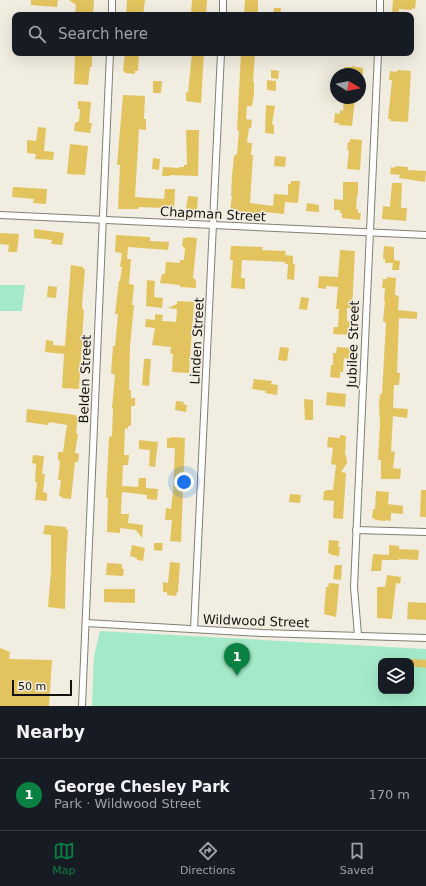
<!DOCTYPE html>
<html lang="en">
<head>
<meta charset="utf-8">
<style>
  :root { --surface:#171b24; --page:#242831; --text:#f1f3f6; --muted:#9ea1a6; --line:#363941; --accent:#0b8043 }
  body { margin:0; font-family:"DejaVu Sans",sans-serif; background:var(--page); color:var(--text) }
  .controls { position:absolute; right:12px; bottom:12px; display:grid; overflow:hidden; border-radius:8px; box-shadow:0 4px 16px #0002 }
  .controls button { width:36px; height:36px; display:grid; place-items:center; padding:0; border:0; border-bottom:1px solid var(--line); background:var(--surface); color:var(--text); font:20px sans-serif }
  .compass { position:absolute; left:330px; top:68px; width:36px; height:36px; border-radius:50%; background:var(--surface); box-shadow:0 4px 16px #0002; rotate:100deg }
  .scale { position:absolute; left:12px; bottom:10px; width:60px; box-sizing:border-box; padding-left:4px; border:2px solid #14120e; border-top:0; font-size:11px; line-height:14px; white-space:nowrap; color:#14120e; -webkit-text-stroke:3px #f1ede0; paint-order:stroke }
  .you { position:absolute; left:184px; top:482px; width:14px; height:14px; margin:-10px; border:3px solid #fff; border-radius:50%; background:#1a73e8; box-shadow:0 0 0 6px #1a73e833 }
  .badge { display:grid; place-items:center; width:26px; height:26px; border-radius:50%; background:var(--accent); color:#fff; font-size:13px; font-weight:700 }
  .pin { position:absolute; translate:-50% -33px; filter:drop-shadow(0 1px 2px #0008) }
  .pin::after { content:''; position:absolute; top:21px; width:14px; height:12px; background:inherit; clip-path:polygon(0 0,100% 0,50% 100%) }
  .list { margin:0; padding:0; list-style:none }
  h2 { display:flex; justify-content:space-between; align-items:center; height:52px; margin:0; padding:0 16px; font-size:17px }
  h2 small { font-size:13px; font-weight:400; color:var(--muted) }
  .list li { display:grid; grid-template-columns:26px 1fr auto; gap:12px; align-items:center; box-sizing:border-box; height:72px; padding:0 16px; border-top:1px solid var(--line) }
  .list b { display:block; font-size:15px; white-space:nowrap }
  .list p { margin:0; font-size:13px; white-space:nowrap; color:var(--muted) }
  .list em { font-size:13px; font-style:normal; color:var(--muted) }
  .icon { flex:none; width:22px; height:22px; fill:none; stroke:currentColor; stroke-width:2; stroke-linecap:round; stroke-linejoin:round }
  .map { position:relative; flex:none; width:426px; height:706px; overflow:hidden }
  .search { position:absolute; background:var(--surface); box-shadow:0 4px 16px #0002; left:12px; right:12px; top:12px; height:44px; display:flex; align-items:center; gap:10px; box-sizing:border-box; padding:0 14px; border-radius:8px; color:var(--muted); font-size:15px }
  .sheet { height:124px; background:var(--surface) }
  nav { display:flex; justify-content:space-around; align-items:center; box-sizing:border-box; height:56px; border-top:1px solid var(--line); background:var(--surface); font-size:11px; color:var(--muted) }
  nav a { display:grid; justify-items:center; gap:2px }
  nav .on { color:var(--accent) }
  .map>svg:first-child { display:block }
  .green { fill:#a4eac9; fill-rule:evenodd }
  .building { fill:#e3c35e }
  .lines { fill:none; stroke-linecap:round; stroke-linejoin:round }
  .minor-casing { stroke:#827e73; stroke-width:8 }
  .minor { stroke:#fff; stroke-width:6 }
  .labels { text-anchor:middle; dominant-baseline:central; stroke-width:3; stroke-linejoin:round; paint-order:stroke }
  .street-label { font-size:13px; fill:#14120e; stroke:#f1ede0 }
</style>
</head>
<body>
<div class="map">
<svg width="426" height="706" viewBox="0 0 426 706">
  <rect width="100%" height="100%" fill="#f1ede0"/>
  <g class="green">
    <path d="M 0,285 L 25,285 L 22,311 L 0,311 Z"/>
    <path d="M 100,631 L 426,649 L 426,706 L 92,706 L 94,656 ZM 381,661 L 411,661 L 411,691 L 381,691 Z"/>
  </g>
  <g class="building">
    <path d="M 31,0 L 58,0 L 57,7 L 31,5 Z"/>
    <path d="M 69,0 L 94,0 L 93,15 L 75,15 L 76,5 Z"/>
    <path d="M 127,0 L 145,0 L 143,15 L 126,15 Z"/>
    <path d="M 192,0 L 207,0 L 206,15 L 191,15 Z"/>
    <path d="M 245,0 L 258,0 L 258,14 L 255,13 L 255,15 L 244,15 Z"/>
    <path d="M 393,0 L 416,0 L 415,9 L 412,8 L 412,10 L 399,9 L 398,15 L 392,15 Z"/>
    <path d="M 274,8 L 281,8 L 280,15 L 273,15 Z"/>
    <path d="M 125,53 L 139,53 L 138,71 L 135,71 L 135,74 L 125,73 L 125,72 L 123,71 Z"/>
    <path d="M 192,53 L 204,53 L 201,103 L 186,101 L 186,92 L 188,93 Z"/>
    <path d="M 241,53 L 255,54 L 253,82 L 254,82 L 254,93 L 252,106 L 247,106 L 246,119 L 252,120 L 251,128 L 249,128 L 247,143 L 252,143 L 251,155 L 253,155 L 250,203 L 273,206 L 274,194 L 288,195 L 288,184 L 291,184 L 291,181 L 300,181 L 298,203 L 285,202 L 284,214 L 264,212 L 264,215 L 249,213 L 249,215 L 230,211 L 232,196 L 231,196 L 232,176 L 234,156 L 237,154 L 239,131 L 237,130 Z"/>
    <path d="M 75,55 L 92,56 L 92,67 L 90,67 L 88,85 L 74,84 Z"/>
    <path d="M 352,66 L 363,68 L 363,74 L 343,74 L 344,67 L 352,67 Z"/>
    <path d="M 271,70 L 279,71 L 278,79 L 271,78 Z"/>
    <path d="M 397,70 L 411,71 L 408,122 L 390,121 L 391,119 L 388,119 L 392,80 L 389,80 L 390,71 L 397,72 Z"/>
    <path d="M 267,80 L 276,81 L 276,91 L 267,90 Z"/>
    <path d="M 153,81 L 162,81 L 161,93 L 153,93 Z"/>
    <path d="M 123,95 L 145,96 L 144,117 L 144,119 L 146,119 L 146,130 L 139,129 L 135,197 L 164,199 L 165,189 L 175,189 L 174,209 L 164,209 L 164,208 L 139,207 L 138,209 L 118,209 L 120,165 L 117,165 Z"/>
    <path d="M 344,98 L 355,98 L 352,126 L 339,125 L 339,123 L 334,123 L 335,113 L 340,114 L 340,110 L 343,111 Z"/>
    <path d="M 78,101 L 91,102 L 89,123 L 92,123 L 90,133 L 74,131 L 75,123 L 79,121 L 80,109 L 78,109 Z"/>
    <path d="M 266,105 L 275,106 L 272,124 L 274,125 L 274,134 L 265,133 Z"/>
    <path d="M 38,127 L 46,128 L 44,151 L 54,152 L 53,160 L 35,159 L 36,154 L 27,153 L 27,140 L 36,141 Z"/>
    <path d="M 186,130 L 199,130 L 198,176 L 170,175 L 170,176 L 162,176 L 163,167 L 179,168 L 179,167 L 184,167 L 184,165 L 187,165 Z"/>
    <path d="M 350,139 L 362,140 L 360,170 L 347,169 L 349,150 L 347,150 L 348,142 L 350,142 Z"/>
    <path d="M 70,144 L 88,146 L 85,175 L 67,174 Z"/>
    <path d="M 275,156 L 286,157 L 285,167 L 274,166 Z"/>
    <path d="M 153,158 L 160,159 L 159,170 L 152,169 Z"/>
    <path d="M 395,166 L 408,167 L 408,170 L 426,171 L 425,182 L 399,178 L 400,175 L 390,174 L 391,167 L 395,168 Z"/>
    <path d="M 343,182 L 358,182 L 358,195 L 357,195 L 356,209 L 358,209 L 358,213 L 361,213 L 360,220 L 342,218 L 342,213 L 340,213 L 340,210 L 334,210 L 334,199 L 343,200 Z"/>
    <path d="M 392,183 L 402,183 L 401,208 L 407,208 L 406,221 L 382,219 L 383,206 L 390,207 Z"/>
    <path d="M 13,187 L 47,189 L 46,204 L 33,203 L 34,199 L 12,197 Z"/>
    <path d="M 188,196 L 198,197 L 197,210 L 186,209 Z"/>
    <path d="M 307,203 L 319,205 L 319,212 L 306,211 Z"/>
    <path d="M 34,229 L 64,233 L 62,245 L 51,244 L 52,240 L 34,238 Z"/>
    <path d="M 0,233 L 19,234 L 17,252 L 8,252 L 9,245 L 0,244 Z"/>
    <path d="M 116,235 L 150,237 L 150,241 L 169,242 L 168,250 L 128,247 L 127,259 L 131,259 L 129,284 L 134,285 L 132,305 L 134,305 L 130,346 L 129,390 L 131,390 L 131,398 L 135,398 L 135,406 L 131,406 L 131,426 L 128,426 L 128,429 L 125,428 L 124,455 L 129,455 L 128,465 L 123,465 L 122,486 L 138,487 L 139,478 L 146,478 L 146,488 L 158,489 L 157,500 L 147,499 L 147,495 L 122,492 L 121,510 L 121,514 L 129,514 L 128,523 L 143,525 L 142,538 L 136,530 L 120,528 L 120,533 L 107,532 L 108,498 L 106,498 L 109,437 L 112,436 L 113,408 L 112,408 L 115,375 L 111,373 L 113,346 L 115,346 L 118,314 L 115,314 L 119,281 L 120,281 L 122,267 L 120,267 L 122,253 L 115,252 Z"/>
    <path d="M 187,237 L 197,238 L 193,278 L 196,280 L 196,288 L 180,287 L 180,285 L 160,283 L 162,274 L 165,274 L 166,262 L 180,263 L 180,260 L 184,260 L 185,248 L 182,246 L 183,238 L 187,238 Z"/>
    <path d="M 231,246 L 263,247 L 262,250 L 286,251 L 285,255 L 293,256 L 293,264 L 295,264 L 294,280 L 287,279 L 288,264 L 285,264 L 285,262 L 242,260 L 241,278 L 245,278 L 245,289 L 231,288 L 233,260 L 230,260 Z"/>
    <path d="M 384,246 L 394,247 L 394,260 L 400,261 L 399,270 L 392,270 L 393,263 L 385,263 L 385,259 L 383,259 Z"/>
    <path d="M 340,250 L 355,251 L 352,309 L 347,308 L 347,321 L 352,322 L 351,335 L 333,334 L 334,327 L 338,327 L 339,309 L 336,309 L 338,287 L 326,286 L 326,289 L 318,288 L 319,276 L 338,277 Z"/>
    <path d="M 71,265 L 83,267 L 83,269 L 85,269 L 82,305 L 83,310 L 84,310 L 79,389 L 62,388 L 64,354 L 45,352 L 46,340 L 53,341 L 53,345 L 65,346 Z"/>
    <path d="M 387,277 L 396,278 L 395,295 L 399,296 L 398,310 L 417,312 L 417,319 L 399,318 L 397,373 L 400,373 L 399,385 L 394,385 L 393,408 L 408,409 L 407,418 L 393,416 L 391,451 L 395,452 L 393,468 L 401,469 L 400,479 L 381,479 L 381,460 L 378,460 L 380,424 L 379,405 L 380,394 L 382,394 L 386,323 L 383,321 L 385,301 L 384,301 L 385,288 L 382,288 L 383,279 L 387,279 Z"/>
    <path d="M 147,280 L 155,281 L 154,297 L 163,298 L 162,308 L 146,306 Z"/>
    <path d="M 48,286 L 57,287 L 56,298 L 47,297 Z"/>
    <path d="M 301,297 L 309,298 L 307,310 L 299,309 Z"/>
    <path d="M 177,301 L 194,302 L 189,373 L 172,372 L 173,354 L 170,353 L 171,347 L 152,345 L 155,328 L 145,327 L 146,319 L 155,320 L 155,314 L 163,315 L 162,321 L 176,322 L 177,309 L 168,308 L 177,304 Z"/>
    <path d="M 280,347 L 289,348 L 287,361 L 278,360 Z"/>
    <path d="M 337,347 L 351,348 L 350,359 L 344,358 L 343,372 L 340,372 L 340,378 L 330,377 L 331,365 L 333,365 L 333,353 L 336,353 Z"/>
    <path d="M 144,359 L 151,359 L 149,386 L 142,385 Z"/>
    <path d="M 254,379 L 272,381 L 271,384 L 278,385 L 277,395 L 265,393 L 266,391 L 252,389 Z"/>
    <path d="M 327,392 L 346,394 L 345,407 L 326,405 Z"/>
    <path d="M 304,399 L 313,400 L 313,420 L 305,420 Z"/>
    <path d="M 176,401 L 184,402 L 183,404 L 187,405 L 186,412 L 175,410 Z"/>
    <path d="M 27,409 L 76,415 L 76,417 L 78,417 L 76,434 L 78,434 L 75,453 L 79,454 L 78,462 L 75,462 L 71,499 L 62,498 L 62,497 L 59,496 L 61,480 L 58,480 L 60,461 L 58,460 L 58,452 L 63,452 L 67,425 L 49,422 L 48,425 L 26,422 Z"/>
    <path d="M 340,435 L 346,436 L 345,455 L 346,455 L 347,463 L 341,472 L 346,473 L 343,519 L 333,518 L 334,501 L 323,500 L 324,491 L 326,491 L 326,490 L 333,490 L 336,465 L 331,464 L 333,448 L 327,447 L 328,437 L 340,438 Z"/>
    <path d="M 171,437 L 185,438 L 181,542 L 170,541 L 172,520 L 165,520 L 166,508 L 171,509 L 173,492 L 175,448 L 167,448 L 167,438 L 171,438 Z"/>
    <path d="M 139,440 L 158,442 L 155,467 L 149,466 L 150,450 L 139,449 Z"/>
    <path d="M 33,455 L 44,456 L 42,474 L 45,474 L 43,492 L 47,493 L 47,501 L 35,500 L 37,482 L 35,482 L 36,464 L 32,463 Z"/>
    <path d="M 421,490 L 426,490 L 426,517 L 420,517 Z"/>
    <path d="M 376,491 L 389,492 L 388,504 L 403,506 L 403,514 L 391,513 L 391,521 L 386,520 L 386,521 L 375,520 L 375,519 L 372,518 L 373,509 L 375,509 Z"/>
    <path d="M 290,494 L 301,495 L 300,503 L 289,502 Z"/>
    <path d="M 45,525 L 66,527 L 66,529 L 68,530 L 66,561 L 65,609 L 48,607 L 51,571 L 51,535 L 43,534 Z"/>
    <path d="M 329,540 L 339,541 L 338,547 L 340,547 L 339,556 L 331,555 L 331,554 L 328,553 Z"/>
    <path d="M 154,543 L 163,543 L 162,551 L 154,550 Z"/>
    <path d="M 132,545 L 145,548 L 143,561 L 137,560 L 137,558 L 130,556 Z"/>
    <path d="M 389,545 L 399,546 L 399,549 L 419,550 L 418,560 L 399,559 L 399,560 L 382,560 L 381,571 L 371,571 L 373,554 L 389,555 Z"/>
    <path d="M 170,562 L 180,563 L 178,592 L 177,592 L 176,596 L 167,595 L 167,592 L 163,592 L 163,582 L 168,583 Z"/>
    <path d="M 107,563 L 122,564 L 122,569 L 124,569 L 123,576 L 106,575 Z"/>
    <path d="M 335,565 L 342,565 L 341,580 L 333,579 Z"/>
    <path d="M 387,575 L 401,577 L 400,584 L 396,583 L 392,619 L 377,618 L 377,587 L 385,587 Z"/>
    <path d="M 329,583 L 339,584 L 336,617 L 324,614 L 326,587 L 328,587 Z"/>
    <path d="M 104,589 L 135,589 L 135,603 L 104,602 Z"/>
    <path d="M 408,602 L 426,603 L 426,620 L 407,619 Z"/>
    <path d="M 0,648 L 10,652 L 9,659 L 52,660 L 49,706 L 0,706 Z"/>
    <path d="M 411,659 L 426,660 L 426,668 L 411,666 Z"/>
  </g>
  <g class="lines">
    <defs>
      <g id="minor">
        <path d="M 112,15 L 112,0"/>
        <path d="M 223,15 L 223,0"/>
        <path d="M 380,15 L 380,0"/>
        <path d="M 0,215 L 426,235"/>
        <path d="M 356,530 L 426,532"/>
        <path d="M 86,623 L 262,633 L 426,638"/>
        <path d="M 194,629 L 221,53"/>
        <path d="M 358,635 L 354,587 L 378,53"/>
        <path d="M 82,706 L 110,53"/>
      </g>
    </defs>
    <use href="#minor" class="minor-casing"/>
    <use href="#minor" class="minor"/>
  </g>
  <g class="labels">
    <g class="street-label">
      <text transform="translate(213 214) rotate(3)">Chapman Street</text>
      <text transform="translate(197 341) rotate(-87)">Linden Street</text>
      <text transform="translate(353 344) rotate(-88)">Jubilee Street</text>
      <text transform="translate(85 379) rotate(-88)">Belden Street</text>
      <text transform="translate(256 621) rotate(2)">Wildwood Street</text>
    </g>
  </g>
</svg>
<div class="controls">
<button><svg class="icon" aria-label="layers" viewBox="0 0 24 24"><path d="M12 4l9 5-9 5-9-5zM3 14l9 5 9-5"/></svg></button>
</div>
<svg class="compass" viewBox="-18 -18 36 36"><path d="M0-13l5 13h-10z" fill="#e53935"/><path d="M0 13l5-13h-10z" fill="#9ea1a6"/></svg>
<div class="scale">50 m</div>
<div class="you"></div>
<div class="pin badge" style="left:237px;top:676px">1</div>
<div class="search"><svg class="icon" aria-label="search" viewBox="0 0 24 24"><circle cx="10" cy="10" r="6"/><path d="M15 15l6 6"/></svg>Search here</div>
</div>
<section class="sheet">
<h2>Nearby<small></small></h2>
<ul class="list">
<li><span class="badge">1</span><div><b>George Chesley Park</b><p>Park · Wildwood Street</p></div><em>170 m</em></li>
</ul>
</section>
<nav>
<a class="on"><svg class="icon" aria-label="map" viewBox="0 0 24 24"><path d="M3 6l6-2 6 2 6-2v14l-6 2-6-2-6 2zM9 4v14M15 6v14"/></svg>Map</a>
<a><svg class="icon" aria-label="directions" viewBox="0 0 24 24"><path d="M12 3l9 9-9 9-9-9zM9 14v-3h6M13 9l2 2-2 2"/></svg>Directions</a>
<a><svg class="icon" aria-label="saved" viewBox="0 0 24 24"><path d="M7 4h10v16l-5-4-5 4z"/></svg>Saved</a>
</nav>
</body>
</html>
